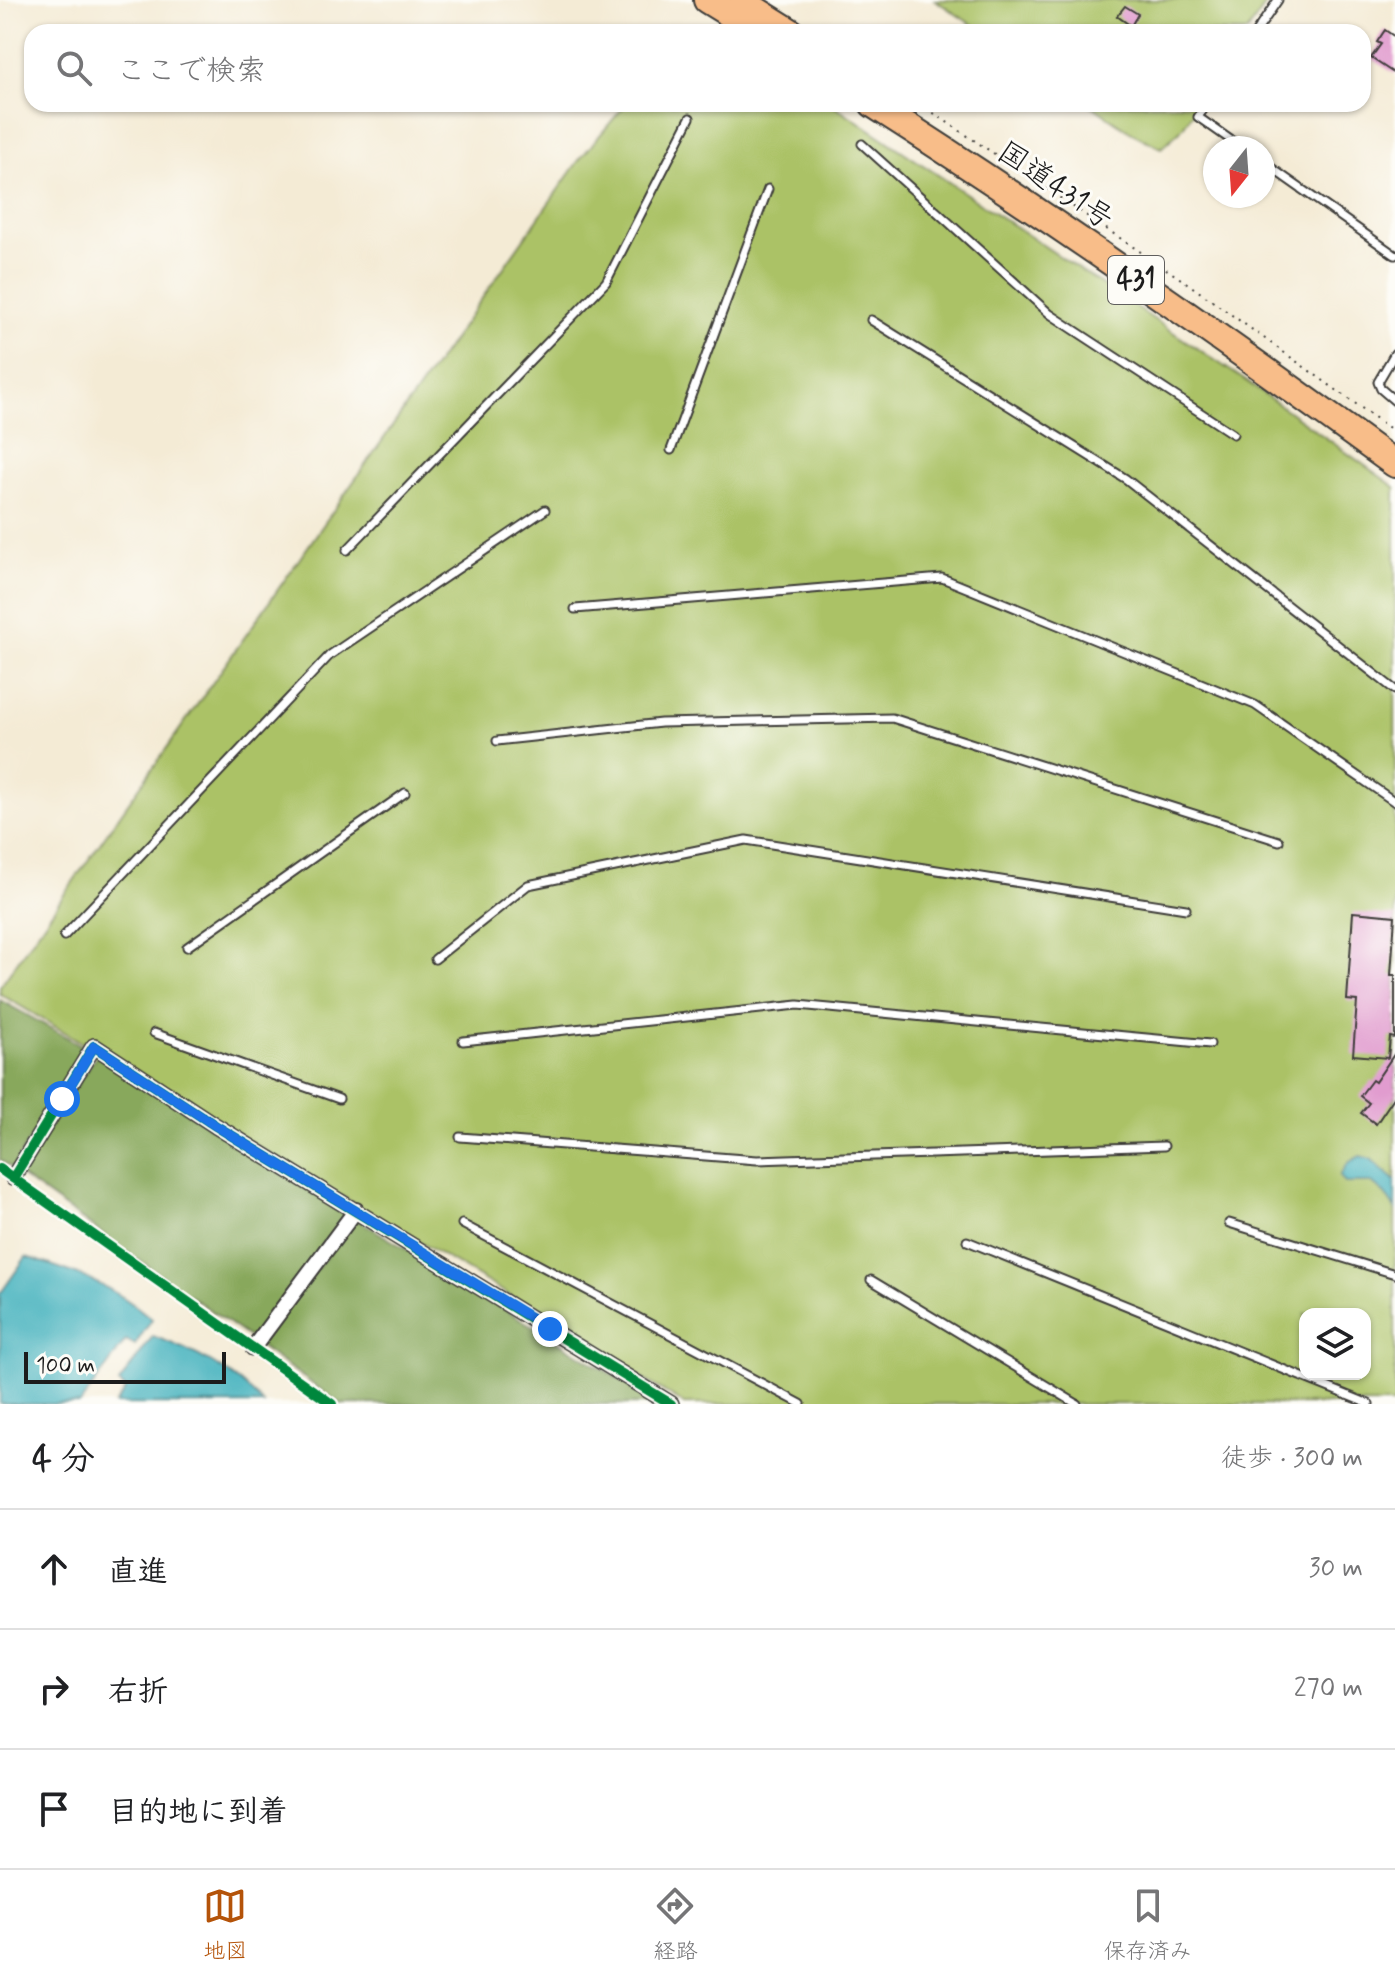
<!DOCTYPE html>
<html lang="ja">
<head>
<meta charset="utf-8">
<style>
  :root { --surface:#fff; --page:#f6f6f6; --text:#202124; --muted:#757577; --line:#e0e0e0; --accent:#b45309 }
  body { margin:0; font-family:Mynerve,"Klee One",sans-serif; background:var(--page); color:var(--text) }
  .controls { position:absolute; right:24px; bottom:24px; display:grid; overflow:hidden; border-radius:16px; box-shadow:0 2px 6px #0004 }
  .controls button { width:72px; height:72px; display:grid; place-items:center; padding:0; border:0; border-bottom:2px solid var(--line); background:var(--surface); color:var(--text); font:40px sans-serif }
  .compass { position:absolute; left:1203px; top:136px; width:72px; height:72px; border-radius:50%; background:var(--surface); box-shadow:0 2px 6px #0004; rotate:197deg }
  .scale { position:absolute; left:24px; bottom:20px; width:202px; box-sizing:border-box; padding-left:8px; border:4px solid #1c1c1c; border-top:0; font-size:22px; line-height:28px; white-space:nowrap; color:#1c1c1c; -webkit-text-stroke:6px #fdfcf7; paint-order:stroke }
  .stop { position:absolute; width:24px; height:24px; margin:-18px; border:6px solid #1a73e8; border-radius:50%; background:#fff }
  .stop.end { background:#1a73e8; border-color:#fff; box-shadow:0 2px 8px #0008 }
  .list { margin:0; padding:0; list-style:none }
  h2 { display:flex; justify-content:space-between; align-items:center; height:104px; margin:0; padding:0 32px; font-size:34px }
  h2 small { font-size:26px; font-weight:400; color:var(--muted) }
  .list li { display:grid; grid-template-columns:52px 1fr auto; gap:24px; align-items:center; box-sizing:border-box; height:120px; padding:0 32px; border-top:2px solid var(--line) }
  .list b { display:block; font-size:30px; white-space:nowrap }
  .list em { font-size:26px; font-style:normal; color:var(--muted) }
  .icon { flex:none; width:44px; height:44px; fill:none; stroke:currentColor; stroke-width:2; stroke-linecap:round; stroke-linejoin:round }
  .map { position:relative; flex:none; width:1395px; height:1404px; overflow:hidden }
  .search { position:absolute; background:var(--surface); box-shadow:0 2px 6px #0004; left:24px; right:24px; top:24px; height:88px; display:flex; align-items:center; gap:20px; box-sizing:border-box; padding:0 28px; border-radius:24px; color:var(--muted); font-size:30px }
  .sheet { height:464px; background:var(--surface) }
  nav { display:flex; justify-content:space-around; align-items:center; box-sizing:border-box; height:112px; border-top:2px solid var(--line); background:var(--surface); font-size:22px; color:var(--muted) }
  nav a { display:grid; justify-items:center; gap:4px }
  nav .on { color:var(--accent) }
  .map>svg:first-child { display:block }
  .green { fill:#abc266; stroke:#646f41; stroke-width:2; fill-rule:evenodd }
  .forest { fill:#88a85b; stroke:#52623c; stroke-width:2 }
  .water { fill:#42b1bd; stroke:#2f666c; stroke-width:2 }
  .building { fill:#e19ccf }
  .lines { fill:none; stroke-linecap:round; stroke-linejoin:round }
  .lane-casing { stroke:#3c3b38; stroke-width:11 }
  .street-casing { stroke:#3c3b38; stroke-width:18 }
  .highway-casing { stroke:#3c3b38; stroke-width:30 }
  .path { stroke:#3c3b38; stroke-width:2; stroke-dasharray:2 6; stroke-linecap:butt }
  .lane { stroke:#fff; stroke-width:7 }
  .street { stroke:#fff; stroke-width:14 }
  .highway { stroke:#f8bd89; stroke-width:26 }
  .cycleway-casing { stroke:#fdfcf7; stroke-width:15 }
  .cycleway { stroke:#00873e; stroke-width:10 }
  .route { stroke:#1a73e8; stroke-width:10 }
  .labels { text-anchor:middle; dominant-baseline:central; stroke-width:6; stroke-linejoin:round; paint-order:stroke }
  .shield { fill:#fdfcf7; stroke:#605f5e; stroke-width:2 }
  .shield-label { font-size:28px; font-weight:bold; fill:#1c1c1c }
  .street-label { font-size:30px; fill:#1c1c1c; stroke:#fdfcf7 }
</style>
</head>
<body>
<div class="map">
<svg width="1395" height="1404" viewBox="0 0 1395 1404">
  <rect width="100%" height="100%" fill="#fdfcf7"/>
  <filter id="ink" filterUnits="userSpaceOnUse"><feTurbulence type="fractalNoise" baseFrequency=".0125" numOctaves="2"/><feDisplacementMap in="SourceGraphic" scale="16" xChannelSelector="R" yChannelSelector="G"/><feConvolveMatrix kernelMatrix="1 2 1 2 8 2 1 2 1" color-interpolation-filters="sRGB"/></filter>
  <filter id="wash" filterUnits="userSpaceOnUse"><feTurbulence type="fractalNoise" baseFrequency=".006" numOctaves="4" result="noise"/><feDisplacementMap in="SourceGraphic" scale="32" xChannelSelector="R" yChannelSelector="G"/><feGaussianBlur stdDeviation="1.8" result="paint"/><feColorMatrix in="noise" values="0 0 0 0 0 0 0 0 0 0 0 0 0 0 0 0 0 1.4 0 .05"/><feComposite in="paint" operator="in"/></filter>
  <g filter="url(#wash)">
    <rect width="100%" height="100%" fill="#f4ebd5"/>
    <g class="green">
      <path d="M 935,0 L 1269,0 L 1247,32 L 983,32 Z"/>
      <path d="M 626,104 L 832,104 L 1243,379 L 1395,487 L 1395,1404 L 684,1404 L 504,1292 L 0,994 L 0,986 L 579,160 ZM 1305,1314 L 1365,1314 L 1365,1374 L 1305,1374 Z"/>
      <path d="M 1089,104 L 1199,104 L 1180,131 L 1161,148 L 1132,133 Z"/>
    </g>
    <g class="forest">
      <path d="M 0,1000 L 86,1048 L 12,1168 L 0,1160 Z"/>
      <path d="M 97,1054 L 346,1214 L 251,1339 L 19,1175 Z"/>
      <path d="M 355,1218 L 660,1404 L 341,1404 L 259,1346 Z"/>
    </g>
    <g class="water">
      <path d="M 1360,1156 L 1371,1159 L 1395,1181 L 1395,1209 L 1385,1194 L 1372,1183 L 1345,1183 L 1340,1176 L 1348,1163 Z"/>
      <path d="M 26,1257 C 72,1271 115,1286 152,1319 L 135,1345 L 126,1340 L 80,1404 L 0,1404 L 0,1294 Z"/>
      <path d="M 153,1336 C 194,1351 234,1371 263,1404 L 115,1404 L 126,1389 L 119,1383 Z"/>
    </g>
    <g id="blocks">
      <g class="building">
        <path d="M 1125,6 L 1138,14 L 1131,26 L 1117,16 Z"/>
        <path d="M 1385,30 L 1395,37 L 1395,74 L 1371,58 L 1381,44 L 1377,42 Z"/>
        <path d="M 1353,912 L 1395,916 L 1391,975 L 1395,975 L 1395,1038 L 1390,1037 L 1388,1058 L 1353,1055 L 1357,1001 L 1347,1000 Z"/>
        <path d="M 1395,1053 L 1395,1096 L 1376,1124 L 1361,1113 L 1369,1103 L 1360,1096 L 1372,1080 L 1375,1082 Z"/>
      </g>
    </g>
  </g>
  <g filter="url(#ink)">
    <use href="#blocks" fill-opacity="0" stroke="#3c3b38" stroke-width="2"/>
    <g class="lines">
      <defs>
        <g id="lane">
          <path d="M 1256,32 L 1278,0"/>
          <path d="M 1207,104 L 1198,117 L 1242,148"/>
          <path d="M 862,144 L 1050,314 L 1233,434"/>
          <path d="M 1263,162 L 1395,255"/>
          <path d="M 871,320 L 1126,479 L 1395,690"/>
          <path d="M 1395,353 L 1378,382 L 1381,389 L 1395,401"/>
          <path d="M 671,450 L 768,189"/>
          <path d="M 347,550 L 606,282 L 690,118"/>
          <path d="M 575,609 L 942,578 L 1255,705 L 1395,802"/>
          <path d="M 497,741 L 661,723 L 892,718 L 1279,841"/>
          <path d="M 64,936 L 330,655 L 545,510"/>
          <path d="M 187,947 L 405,793"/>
          <path d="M 435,959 L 528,885 L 746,840 L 1186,909"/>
          <path d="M 154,1033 L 339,1099"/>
          <path d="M 463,1041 L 798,1005 L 1210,1044"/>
          <path d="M 460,1137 L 757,1160 L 1164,1146"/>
          <path d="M 1229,1223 L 1395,1274"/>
          <path d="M 462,1224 L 801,1404"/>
          <path d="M 967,1241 L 1369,1404"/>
          <path d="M 871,1280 L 1077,1404"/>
        </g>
        <g id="street">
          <path d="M 13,1178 L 94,1046 L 216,1126 L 671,1404"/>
          <path d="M 253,1348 L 356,1210"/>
        </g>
        <g id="highway">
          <path d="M 707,0 L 759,32"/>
          <path d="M 743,2 L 791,32"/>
          <path d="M 873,104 C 1051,217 1224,339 1395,464"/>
        </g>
      </defs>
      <use href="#lane" class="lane-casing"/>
      <use href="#street" class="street-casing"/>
      <use href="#highway" class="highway-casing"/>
      <path class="path" d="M 920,104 L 1187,283 L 1395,432"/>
      <use href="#lane" class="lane"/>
      <use href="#street" class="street"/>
      <use href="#highway" class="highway"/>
      <defs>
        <g id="cycleway">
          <path d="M 0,1169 L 332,1404"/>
          <path d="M 13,1178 L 94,1046 L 216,1126 L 671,1404"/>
        </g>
      </defs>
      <use href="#cycleway" class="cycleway-casing"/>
      <use href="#cycleway" class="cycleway"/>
    </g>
  </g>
  <g class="lines" filter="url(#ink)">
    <path class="route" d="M 62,1099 L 94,1046 L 216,1126 L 550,1329"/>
  </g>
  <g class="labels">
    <rect class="shield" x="1108" y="256" width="56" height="48" rx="6"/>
    <g class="shield-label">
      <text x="1136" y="280">431</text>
    </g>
    <g class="street-label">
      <text transform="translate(1055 186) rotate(34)">国道431号</text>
    </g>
  </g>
</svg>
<div class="controls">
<button><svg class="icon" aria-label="layers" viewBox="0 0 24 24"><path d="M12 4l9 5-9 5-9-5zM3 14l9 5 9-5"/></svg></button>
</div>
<svg class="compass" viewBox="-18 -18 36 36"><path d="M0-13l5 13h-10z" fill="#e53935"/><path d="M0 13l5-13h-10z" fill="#757577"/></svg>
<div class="scale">100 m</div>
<div class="stop" style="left:62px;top:1099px"></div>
<div class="stop end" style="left:550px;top:1329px"></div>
<div class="search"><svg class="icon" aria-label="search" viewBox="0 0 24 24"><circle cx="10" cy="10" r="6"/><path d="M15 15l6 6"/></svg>ここで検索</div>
</div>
<section class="sheet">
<h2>4 分<small>徒歩 · 300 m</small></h2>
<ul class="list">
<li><svg class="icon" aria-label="ahead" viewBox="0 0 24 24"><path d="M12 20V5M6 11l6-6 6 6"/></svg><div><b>直進</b></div><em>30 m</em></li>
<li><svg class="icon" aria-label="right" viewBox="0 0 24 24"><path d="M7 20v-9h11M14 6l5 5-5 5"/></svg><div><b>右折</b></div><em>270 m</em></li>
<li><svg class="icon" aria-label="arrive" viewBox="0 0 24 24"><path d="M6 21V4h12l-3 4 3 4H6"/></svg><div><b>目的地に到着</b></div></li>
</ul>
</section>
<nav>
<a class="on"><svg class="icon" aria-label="map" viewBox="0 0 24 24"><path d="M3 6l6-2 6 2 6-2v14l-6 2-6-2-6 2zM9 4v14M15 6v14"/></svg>地図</a>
<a><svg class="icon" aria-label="directions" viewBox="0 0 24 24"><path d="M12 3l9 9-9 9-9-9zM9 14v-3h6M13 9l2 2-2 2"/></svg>経路</a>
<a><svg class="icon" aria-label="saved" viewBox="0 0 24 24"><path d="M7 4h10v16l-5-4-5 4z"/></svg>保存済み</a>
</nav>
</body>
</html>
